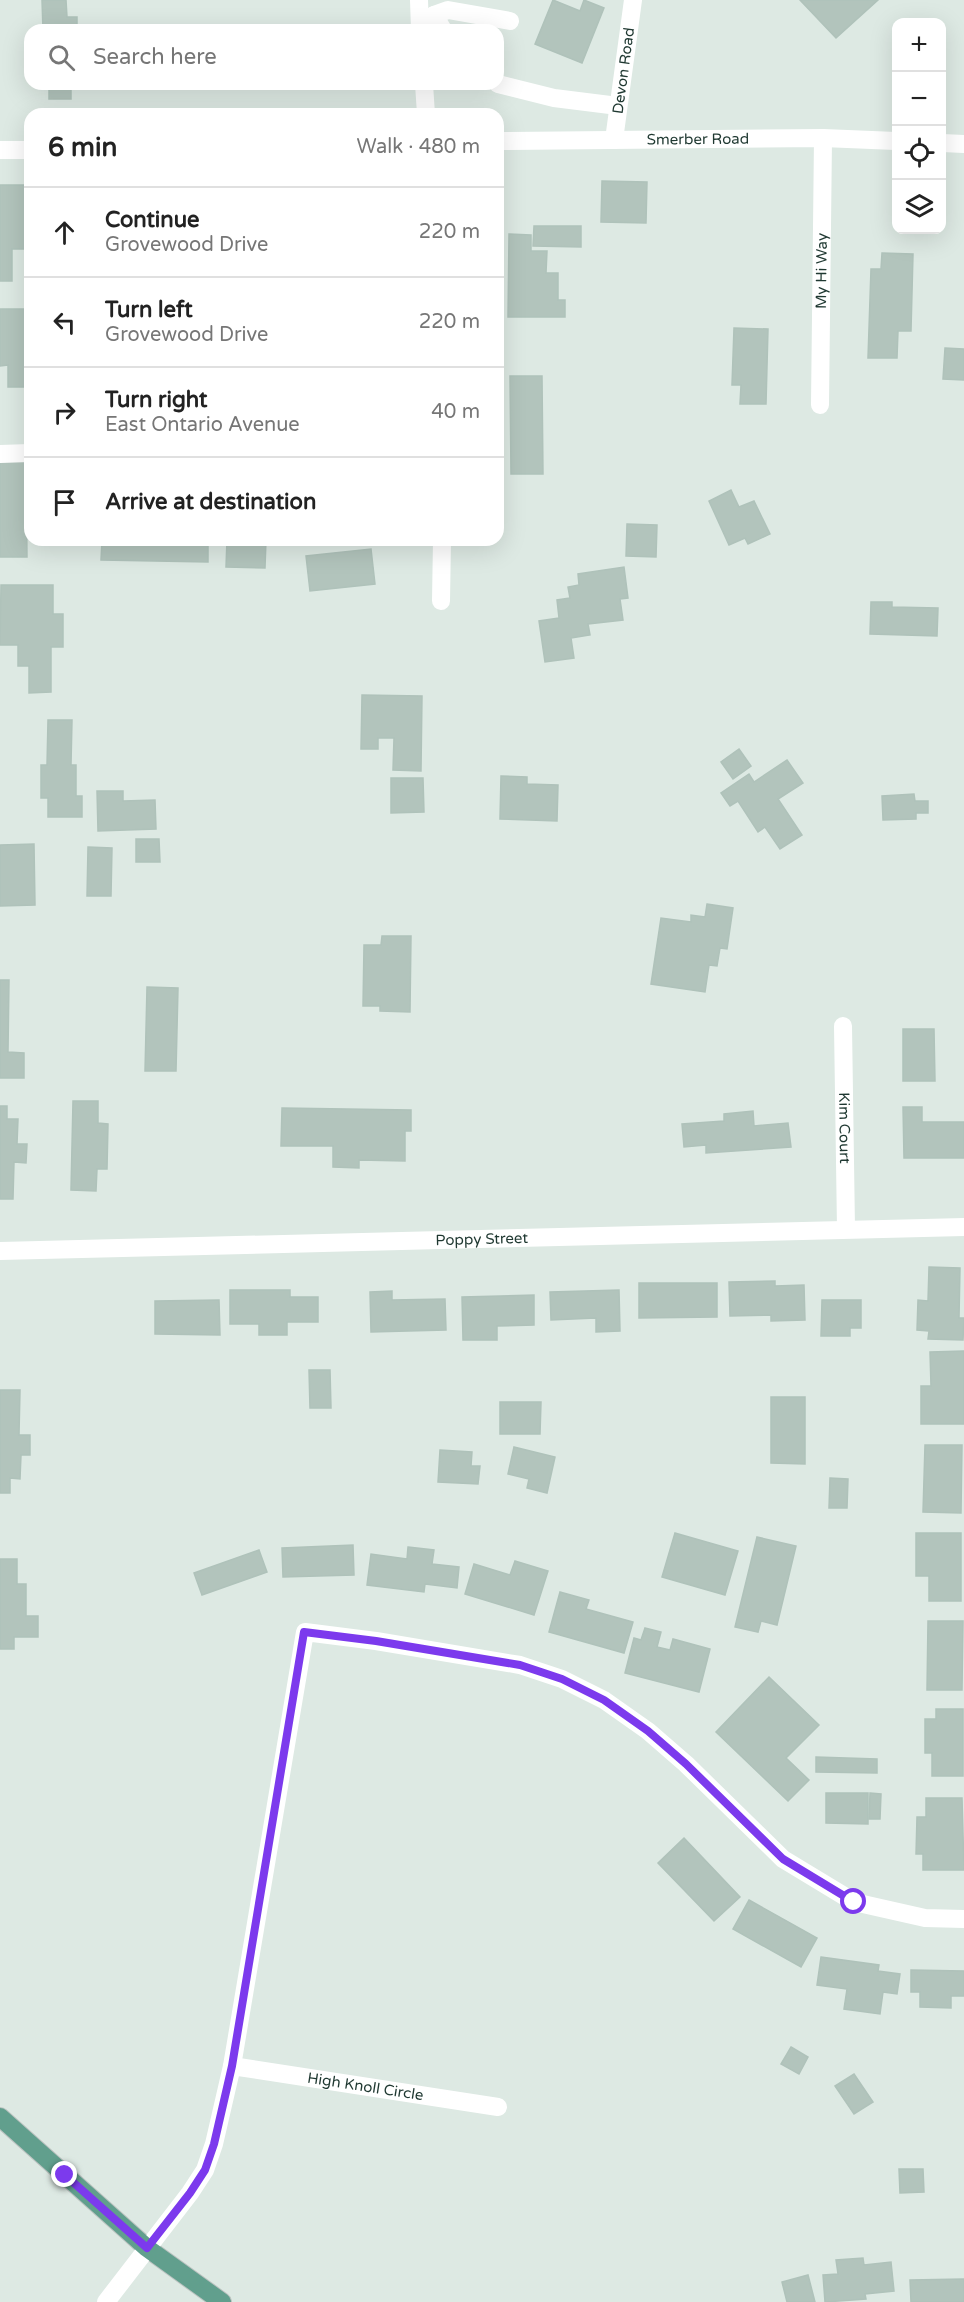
<!DOCTYPE html>
<html lang="en">
<head>
<meta charset="utf-8">
<style>
  :root { --surface:#fff; --page:#f2f2f2; --text:#222; --muted:#767676; --line:#e0e0e0 }
  body { margin:0; font-family:"Varela Round",sans-serif; background:var(--page); color:var(--text) }
  .controls { position:absolute; right:18px; top:18px; display:grid; overflow:hidden; border-radius:12px; box-shadow:0 6px 24px #0002 }
  .controls button { width:54px; height:54px; display:grid; place-items:center; padding:0; border:0; border-bottom:2px solid var(--line); background:var(--surface); color:var(--text); font:30px sans-serif }
  .stop { position:absolute; width:18px; height:18px; margin:-14px; border:4px solid #7c3aed; border-radius:50%; background:#fff }
  .stop.end { background:#7c3aed; border-color:#fff; box-shadow:0 2px 6px #0008 }
  .list { margin:0; padding:0; list-style:none }
  h2 { display:flex; justify-content:space-between; align-items:center; height:78px; margin:0; padding:0 24px; font-size:26px }
  h2 small { font-size:20px; font-weight:400; color:var(--muted) }
  .list li { display:grid; grid-template-columns:39px 1fr auto; gap:18px; align-items:center; box-sizing:border-box; height:90px; padding:0 24px; border-top:2px solid var(--line) }
  .list b { display:block; font-size:22px; white-space:nowrap }
  .list p { margin:0; font-size:20px; white-space:nowrap; color:var(--muted) }
  .list em { font-size:20px; font-style:normal; color:var(--muted) }
  .icon { flex:none; width:33px; height:33px; fill:none; stroke:currentColor; stroke-width:2; stroke-linecap:round; stroke-linejoin:round }
  .map { position:relative; flex:none; width:964px; height:2302px; overflow:hidden }
  .search { position:absolute; background:var(--surface); box-shadow:0 6px 24px #0002; left:24px; top:24px; width:480px; height:66px; display:flex; align-items:center; gap:15px; box-sizing:border-box; padding:0 21px; border-radius:18px; color:var(--muted); font-size:22px }
  .panel { position:absolute; background:var(--surface); box-shadow:0 6px 24px #0002; left:24px; top:108px; width:480px; height:438px; border-radius:18px }
  .map>svg:first-child { display:block }
  .building { fill:#b2c4bc; stroke:#afc2ba; stroke-width:1.5 }
  .lines { fill:none; stroke-linecap:round; stroke-linejoin:round }
  .major-casing { stroke:#bcc3c1; stroke-width:20 }
  .minor { stroke:#fff; stroke-width:18 }
  .major { stroke:#619f8d; stroke-width:18 }
  .route { stroke:#7c3aed; stroke-width:8 }
  .labels { text-anchor:middle; dominant-baseline:central; stroke-width:4.5; stroke-linejoin:round; paint-order:stroke }
  .street-label { font-size:15px; fill:#1f3831; stroke:#edf6f1 }
</style>
</head>
<body>
<div class="map">
<svg width="964" height="2302" viewBox="0 0 964 2302">
  <rect width="100%" height="100%" fill="#dde9e3"/>
  <g class="building">
    <path d="M 42,0 L 66,0 L 67,17 L 77,17 L 77,30 L 43,30 Z"/>
    <path d="M 553,0 L 580,11 L 584,0 L 604,8 L 582,63 L 535,44 Z"/>
    <path d="M 800,0 L 878,0 L 836,38 Z"/>
    <rect x="49" y="84" width="22" height="15"/>
    <path d="M 602,181 L 647,182 L 646,223 L 601,222 Z"/>
    <path d="M 0,185 L 30,185 L 30,249 L 12,249 L 12,281 L 0,281 Z"/>
    <path d="M 534,226 L 581,226 L 581,247 L 533,246 Z"/>
    <path d="M 509,234 L 531,235 L 531,251 L 547,251 L 546,273 L 558,273 L 558,300 L 565,300 L 565,317 L 508,317 Z"/>
    <path d="M 882,253 L 913,254 L 911,331 L 898,331 L 897,358 L 868,358 L 871,269 L 881,269 Z"/>
    <path d="M 0,309 L 30,309 L 30,387 L 8,387 L 8,365 L 0,366 Z"/>
    <path d="M 734,328 L 768,329 L 766,404 L 740,404 L 741,385 L 732,385 Z"/>
    <path d="M 945,348 L 964,349 L 964,380 L 943,379 Z"/>
    <path d="M 510,376 L 542,376 L 543,474 L 511,474 Z"/>
    <path d="M 0,460 L 26,460 L 27,557 L 0,557 Z"/>
    <path d="M 731,490 L 739,507 L 754,501 L 770,534 L 748,544 L 745,538 L 729,545 L 709,501 Z"/>
    <path d="M 627,524 L 657,525 L 656,557 L 626,556 Z"/>
    <path d="M 102,540 L 208,540 L 208,562 L 101,560 Z"/>
    <path d="M 227,540 L 266,540 L 265,568 L 226,567 Z"/>
    <path d="M 371,549 L 375,584 L 310,591 L 306,556 Z"/>
    <path d="M 624,567 L 628,598 L 620,599 L 623,620 L 588,624 L 590,635 L 571,638 L 574,658 L 545,662 L 539,621 L 559,618 L 557,600 L 570,598 L 568,587 L 579,585 L 578,574 Z"/>
    <path d="M 1,585 L 53,585 L 53,614 L 63,614 L 63,647 L 51,647 L 51,692 L 29,693 L 29,666 L 18,666 L 18,645 L 0,645 Z"/>
    <path d="M 871,602 L 892,602 L 892,607 L 938,608 L 937,636 L 870,634 Z"/>
    <path d="M 362,695 L 422,696 L 421,771 L 393,770 L 394,738 L 378,738 L 378,749 L 361,749 Z"/>
    <path d="M 48,720 L 72,720 L 71,765 L 76,765 L 76,796 L 82,796 L 82,817 L 48,817 L 48,798 L 41,798 L 41,765 L 47,765 Z"/>
    <path d="M 739,749 L 751,766 L 733,779 L 721,762 Z"/>
    <path d="M 787,760 L 803,783 L 778,799 L 802,835 L 780,849 L 765,827 L 758,832 L 738,801 L 730,806 L 721,793 L 749,774 L 754,782 Z"/>
    <path d="M 501,776 L 527,777 L 527,784 L 558,785 L 557,821 L 500,819 Z"/>
    <path d="M 391,778 L 423,778 L 424,812 L 391,813 Z"/>
    <path d="M 97,791 L 123,791 L 123,801 L 155,800 L 156,829 L 98,831 Z"/>
    <path d="M 914,794 L 915,801 L 928,801 L 928,813 L 916,813 L 916,819 L 883,820 L 882,796 Z"/>
    <path d="M 136,839 L 159,839 L 160,862 L 136,862 Z"/>
    <path d="M 34,844 L 35,905 L 0,906 L 0,845 Z"/>
    <path d="M 88,847 L 112,848 L 111,896 L 87,896 Z"/>
    <path d="M 707,904 L 733,908 L 727,949 L 720,948 L 717,966 L 709,965 L 705,992 L 651,984 L 661,918 L 691,922 L 691,915 L 705,917 Z"/>
    <path d="M 382,936 L 411,936 L 410,1012 L 380,1011 L 380,1006 L 363,1006 L 364,945 L 381,945 Z"/>
    <path d="M 0,980 L 9,980 L 8,1052 L 24,1053 L 24,1078 L 0,1078 Z"/>
    <path d="M 147,987 L 178,988 L 176,1071 L 145,1071 Z"/>
    <path d="M 903,1029 L 934,1029 L 935,1081 L 903,1081 Z"/>
    <path d="M 73,1101 L 98,1101 L 98,1123 L 108,1124 L 107,1169 L 97,1169 L 96,1191 L 71,1190 Z"/>
    <path d="M 0,1106 L 7,1106 L 7,1119 L 18,1119 L 17,1144 L 27,1144 L 26,1163 L 14,1162 L 13,1199 L 0,1199 Z"/>
    <path d="M 903,1107 L 922,1107 L 922,1122 L 964,1122 L 964,1158 L 904,1158 Z"/>
    <path d="M 282,1108 L 411,1110 L 411,1131 L 405,1131 L 405,1161 L 359,1160 L 359,1168 L 333,1167 L 333,1146 L 281,1146 Z"/>
    <path d="M 753,1111 L 754,1126 L 788,1123 L 791,1147 L 706,1153 L 706,1145 L 684,1147 L 682,1124 L 724,1121 L 724,1114 Z"/>
    <path d="M 929,1267 L 960,1268 L 959,1318 L 964,1318 L 963,1340 L 928,1339 L 929,1331 L 917,1330 L 918,1300 L 928,1301 Z"/>
    <path d="M 775,1281 L 775,1286 L 804,1285 L 805,1320 L 771,1321 L 771,1315 L 730,1316 L 729,1282 Z"/>
    <path d="M 639,1283 L 717,1283 L 717,1317 L 639,1318 Z"/>
    <path d="M 230,1290 L 290,1290 L 290,1297 L 318,1297 L 318,1322 L 287,1322 L 287,1335 L 259,1335 L 259,1324 L 230,1324 Z"/>
    <path d="M 619,1290 L 620,1331 L 596,1332 L 596,1318 L 551,1320 L 550,1292 Z"/>
    <path d="M 392,1291 L 392,1300 L 445,1299 L 446,1330 L 371,1332 L 370,1292 Z"/>
    <path d="M 534,1295 L 534,1325 L 497,1326 L 497,1340 L 463,1340 L 462,1297 Z"/>
    <path d="M 219,1300 L 220,1335 L 155,1334 L 155,1301 Z"/>
    <path d="M 822,1300 L 861,1300 L 861,1328 L 850,1328 L 850,1336 L 821,1336 Z"/>
    <path d="M 964,1351 L 964,1424 L 921,1424 L 921,1386 L 931,1386 L 930,1352 Z"/>
    <path d="M 309,1370 L 330,1370 L 331,1408 L 310,1408 Z"/>
    <path d="M 0,1390 L 20,1390 L 19,1435 L 30,1435 L 30,1455 L 21,1455 L 20,1479 L 10,1478 L 10,1493 L 0,1493 Z"/>
    <path d="M 771,1397 L 805,1397 L 805,1464 L 771,1463 Z"/>
    <path d="M 500,1402 L 541,1402 L 540,1434 L 500,1434 Z"/>
    <path d="M 925,1445 L 962,1445 L 961,1513 L 923,1512 Z"/>
    <path d="M 514,1447 L 555,1457 L 547,1493 L 527,1488 L 529,1479 L 508,1474 Z"/>
    <path d="M 440,1450 L 472,1452 L 471,1466 L 480,1466 L 478,1484 L 438,1482 Z"/>
    <path d="M 830,1478 L 848,1479 L 847,1508 L 829,1508 Z"/>
    <path d="M 675,1533 L 738,1551 L 725,1595 L 662,1577 Z"/>
    <path d="M 916,1533 L 961,1533 L 961,1601 L 929,1601 L 929,1576 L 916,1576 Z"/>
    <path d="M 757,1537 L 796,1546 L 777,1625 L 761,1621 L 758,1632 L 735,1627 Z"/>
    <path d="M 353,1545 L 354,1575 L 283,1577 L 282,1548 Z"/>
    <path d="M 408,1547 L 434,1550 L 432,1564 L 459,1567 L 457,1588 L 425,1584 L 424,1592 L 367,1585 L 371,1554 L 407,1559 Z"/>
    <path d="M 259,1550 L 267,1572 L 202,1595 L 194,1573 Z"/>
    <path d="M 0,1559 L 17,1559 L 17,1584 L 26,1584 L 26,1616 L 38,1616 L 38,1637 L 14,1637 L 14,1649 L 0,1649 Z"/>
    <path d="M 515,1561 L 548,1571 L 534,1615 L 465,1594 L 474,1564 L 510,1575 Z"/>
    <path d="M 560,1592 L 589,1600 L 586,1609 L 633,1622 L 624,1653 L 549,1632 Z"/>
    <path d="M 928,1621 L 963,1621 L 962,1690 L 927,1690 Z"/>
    <path d="M 645,1628 L 661,1632 L 657,1647 L 670,1650 L 673,1639 L 710,1649 L 699,1692 L 625,1673 L 634,1638 L 641,1640 Z"/>
    <path d="M 769,1677 L 819,1725 L 786,1758 L 809,1780 L 788,1801 L 716,1732 Z"/>
    <path d="M 936,1709 L 963,1709 L 963,1776 L 932,1776 L 932,1753 L 925,1753 L 925,1719 L 936,1719 Z"/>
    <path d="M 816,1757 L 877,1759 L 877,1773 L 816,1772 Z"/>
    <path d="M 826,1793 L 868,1793 L 868,1824 L 826,1823 Z"/>
    <path d="M 870,1793 L 881,1794 L 880,1819 L 869,1819 Z"/>
    <path d="M 926,1798 L 962,1798 L 964,1870 L 923,1870 L 923,1854 L 916,1854 L 917,1817 L 926,1817 Z"/>
    <path d="M 684,1838 L 740,1897 L 714,1921 L 658,1863 Z"/>
    <path d="M 749,1900 L 817,1938 L 801,1967 L 733,1929 Z"/>
    <path d="M 821,1957 L 879,1965 L 878,1971 L 900,1974 L 897,1994 L 883,1992 L 880,2014 L 844,2009 L 847,1989 L 817,1985 Z"/>
    <path d="M 911,1970 L 964,1971 L 964,1996 L 951,1996 L 951,2008 L 920,2007 L 920,1992 L 911,1992 Z"/>
    <path d="M 791,2047 L 808,2057 L 799,2074 L 781,2064 Z"/>
    <path d="M 854,2074 L 873,2102 L 854,2114 L 835,2086 Z"/>
    <path d="M 899,2169 L 923,2169 L 924,2192 L 900,2193 Z"/>
    <path d="M 863,2258 L 864,2265 L 891,2262 L 894,2291 L 865,2294 L 866,2299 L 825,2302 L 823,2275 L 838,2274 L 836,2260 Z"/>
    <path d="M 808,2275 L 815,2302 L 787,2302 L 782,2282 Z"/>
    <path d="M 964,2279 L 964,2302 L 911,2302 L 910,2280 Z"/>
  </g>
  <g class="lines">
    <defs>
      <path id="major" d="M 0,2117 L 147,2248 L 222,2302"/>
    </defs>
    <use href="#major" class="major-casing"/>
    <g class="minor">
      <path d="M 419,0 L 420,30"/>
      <path d="M 434,15 L 448,10 L 510,21"/>
      <path d="M 424,30 L 434,15 L 443,30"/>
      <path d="M 424,84 L 426,114"/>
      <path d="M 498,84 L 554,98 L 618,106"/>
      <path id="s1" d="M 614,140 L 633,0"/>
      <path id="s2" d="M 498,141 L 823,138 L 896,141"/>
      <path d="M 942,143 L 964,144"/>
      <path d="M 0,150 L 30,150"/>
      <path id="s3" d="M 820,405 L 823,138"/>
      <path d="M 0,454 L 30,453"/>
      <path d="M 441,601 L 442,540"/>
      <path id="s4" d="M 843,1026 L 846,1229"/>
      <path id="s5" d="M 0,1251 L 964,1227"/>
      <path id="s6" d="M 232,2066 L 498,2107"/>
      <path d="M 106,2302 L 190,2193 L 205,2170 L 214,2144 L 232,2066 L 305,1632 L 376,1641 L 520,1665 L 562,1679 L 604,1700 L 648,1731 L 686,1764 L 783,1859 L 854,1902 L 925,1918 L 964,1919"/>
    </g>
    <use href="#major" class="major"/>
  </g>
  <g class="lines">
    <path class="route" d="M 65,2175 L 147,2248 L 190,2193 L 205,2170 L 214,2144 L 232,2066 L 304,1632 L 376,1641 L 520,1665 L 562,1679 L 604,1700 L 648,1731 L 686,1764 L 783,1859 L 854,1902"/>
  </g>
  <g class="labels">
    <g class="street-label">
      <text stroke="none"><textPath href="#s1" startOffset="70">Devon Road</textPath></text>
      <text stroke="none"><textPath href="#s2" startOffset="200">Smerber Road</textPath></text>
      <text stroke="none"><textPath href="#s3" startOffset="134">My Hi Way</textPath></text>
      <text stroke="none"><textPath href="#s4" startOffset="102">Kim Court</textPath></text>
      <text stroke="none"><textPath href="#s5" startOffset="482">Poppy Street</textPath></text>
      <text stroke="none"><textPath href="#s6" startOffset="135">High Knoll Circle</textPath></text>
    </g>
  </g>
</svg>
<div class="controls">
<button>+</button>
<button>−</button>
<button><svg class="icon" aria-label="locate" viewBox="0 0 24 24"><circle cx="12" cy="12" r="6"/><path d="M12 2v4M12 18v4M2 12h4M18 12h4"/></svg></button>
<button><svg class="icon" aria-label="layers" viewBox="0 0 24 24"><path d="M12 4l9 5-9 5-9-5zM3 14l9 5 9-5"/></svg></button>
</div>
<div class="stop" style="left:854px;top:1902px"></div>
<div class="stop end" style="left:65px;top:2175px"></div>
<div class="search"><svg class="icon" aria-label="search" viewBox="0 0 24 24"><circle cx="10" cy="10" r="6"/><path d="M15 15l6 6"/></svg>Search here</div>
<section class="panel">
<h2>6 min<small>Walk · 480 m</small></h2>
<ul class="list">
<li><svg class="icon" aria-label="ahead" viewBox="0 0 24 24"><path d="M12 20V5M6 11l6-6 6 6"/></svg><div><b>Continue</b><p>Grovewood Drive</p></div><em>220 m</em></li>
<li><svg class="icon" aria-label="left" viewBox="0 0 24 24"><path d="M17 20v-9H6M10 6l-5 5 5 5"/></svg><div><b>Turn left</b><p>Grovewood Drive</p></div><em>220 m</em></li>
<li><svg class="icon" aria-label="right" viewBox="0 0 24 24"><path d="M7 20v-9h11M14 6l5 5-5 5"/></svg><div><b>Turn right</b><p>East Ontario Avenue</p></div><em>40 m</em></li>
<li><svg class="icon" aria-label="arrive" viewBox="0 0 24 24"><path d="M6 21V4h12l-3 4 3 4H6"/></svg><div><b>Arrive at destination</b></div></li>
</ul>
</section>
</div>
</body>
</html>
